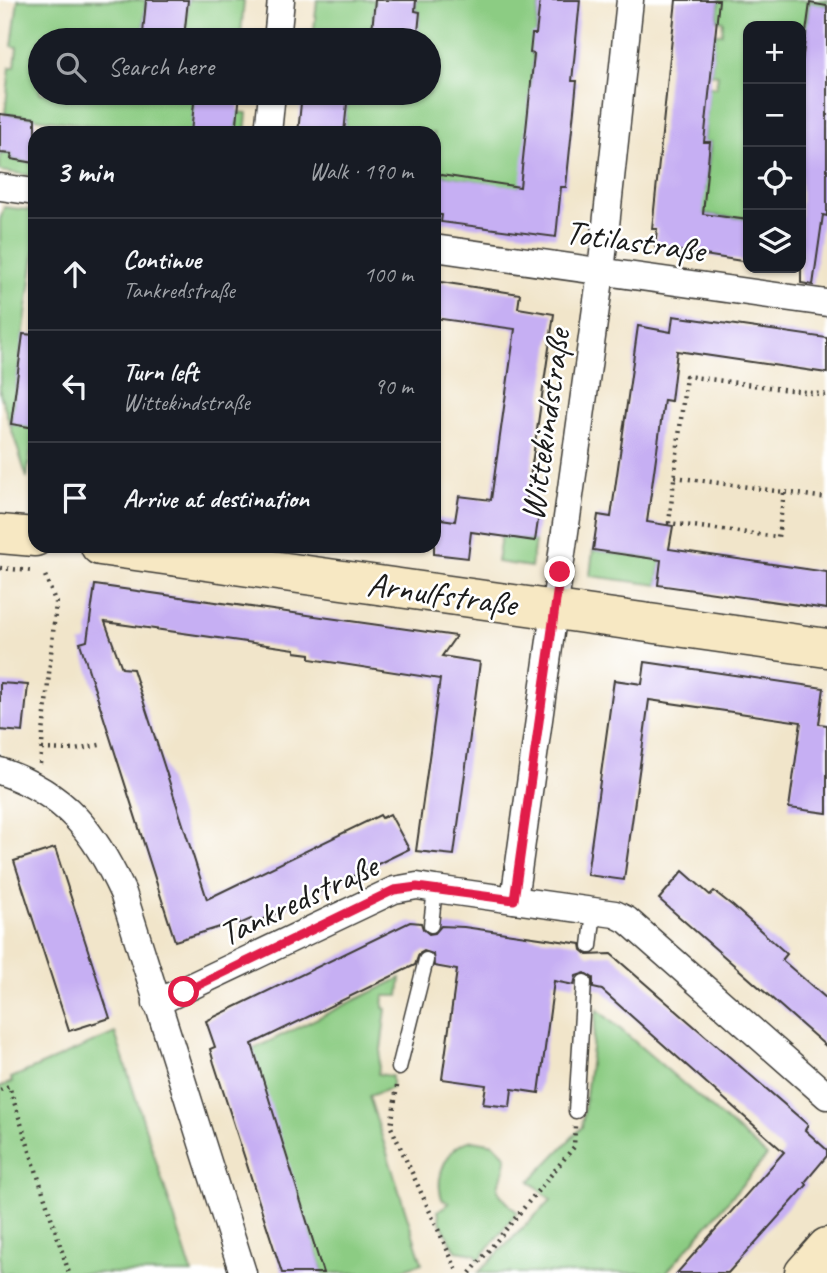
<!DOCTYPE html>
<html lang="en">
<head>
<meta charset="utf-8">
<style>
  :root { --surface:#171b24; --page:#20242c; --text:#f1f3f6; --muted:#9ea1a6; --line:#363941 }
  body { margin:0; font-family:Caveat,sans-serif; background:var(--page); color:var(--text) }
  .controls { position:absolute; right:21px; top:21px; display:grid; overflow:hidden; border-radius:14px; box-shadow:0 2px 5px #0004 }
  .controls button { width:63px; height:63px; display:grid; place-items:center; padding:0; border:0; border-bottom:2px solid var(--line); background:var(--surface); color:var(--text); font:35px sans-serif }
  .stop { position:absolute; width:21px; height:21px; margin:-16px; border:5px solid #e11d48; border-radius:50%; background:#fff }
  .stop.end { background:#e11d48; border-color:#fff; box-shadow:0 2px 7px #0008 }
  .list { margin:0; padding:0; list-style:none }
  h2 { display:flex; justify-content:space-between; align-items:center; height:91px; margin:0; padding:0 28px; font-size:30px }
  h2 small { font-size:23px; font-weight:400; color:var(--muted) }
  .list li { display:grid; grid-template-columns:46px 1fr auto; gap:21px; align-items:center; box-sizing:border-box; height:112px; padding:0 28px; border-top:2px solid var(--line) }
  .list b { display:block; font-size:26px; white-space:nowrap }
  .list p { margin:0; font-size:23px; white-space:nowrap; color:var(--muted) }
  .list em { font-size:23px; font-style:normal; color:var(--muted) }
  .icon { flex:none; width:38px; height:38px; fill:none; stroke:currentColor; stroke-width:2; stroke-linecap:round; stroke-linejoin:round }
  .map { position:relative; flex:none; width:827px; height:1273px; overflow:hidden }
  .search { position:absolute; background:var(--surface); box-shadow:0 2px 5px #0004; left:28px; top:28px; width:413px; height:77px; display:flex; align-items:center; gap:18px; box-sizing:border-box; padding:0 24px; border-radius:38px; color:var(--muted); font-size:26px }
  .panel { position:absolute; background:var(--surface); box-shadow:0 2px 5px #0004; left:28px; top:126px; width:413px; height:427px; border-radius:21px }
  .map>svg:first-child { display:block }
  .green { fill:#8ccc83; stroke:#547450; stroke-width:2 }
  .building { fill:#c6aff3 }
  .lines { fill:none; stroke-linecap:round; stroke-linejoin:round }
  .lane-casing { stroke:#3c3a36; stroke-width:17 }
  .street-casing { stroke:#3c3a36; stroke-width:29 }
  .secondary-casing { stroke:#3c3a36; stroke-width:41 }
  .path { stroke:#3c3a36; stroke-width:4.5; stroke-dasharray:2 5; stroke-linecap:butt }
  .lane { stroke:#fff; stroke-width:14 }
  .street { stroke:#fff; stroke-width:26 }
  .secondary { stroke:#f7e8c3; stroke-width:38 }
  .route { stroke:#e11d48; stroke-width:9 }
  .labels { text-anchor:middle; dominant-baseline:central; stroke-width:5; stroke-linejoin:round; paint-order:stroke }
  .street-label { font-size:35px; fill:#1c1c1c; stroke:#fff }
</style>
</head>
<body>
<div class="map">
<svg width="827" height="1273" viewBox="0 0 827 1273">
  <rect width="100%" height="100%" fill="#fff"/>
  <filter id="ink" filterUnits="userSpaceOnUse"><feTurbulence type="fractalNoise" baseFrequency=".0143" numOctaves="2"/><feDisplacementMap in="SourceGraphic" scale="14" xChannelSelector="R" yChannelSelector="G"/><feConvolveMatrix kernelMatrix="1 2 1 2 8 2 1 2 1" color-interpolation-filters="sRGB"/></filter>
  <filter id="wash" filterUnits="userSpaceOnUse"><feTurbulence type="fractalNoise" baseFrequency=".00686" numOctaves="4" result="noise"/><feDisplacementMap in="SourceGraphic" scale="28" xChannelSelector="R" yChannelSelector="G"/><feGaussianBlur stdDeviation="1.57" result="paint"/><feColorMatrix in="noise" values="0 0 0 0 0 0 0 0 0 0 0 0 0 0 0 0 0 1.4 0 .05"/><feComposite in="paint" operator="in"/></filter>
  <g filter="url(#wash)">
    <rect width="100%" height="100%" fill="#f1e5ca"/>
    <g class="green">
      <path d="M 18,0 L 146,0 L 143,34 L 201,39 L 40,40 L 40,93 L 195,93 L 192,133 L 145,133 L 5,114 L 10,67 L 15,67 L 17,47 L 12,46 Z"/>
      <path d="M 188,0 L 244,0 L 241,35 L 185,30 Z"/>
      <path d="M 317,0 L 375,0 L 371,40 L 313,40 Z"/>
      <path d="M 416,0 L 540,0 L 536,34 L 531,53 L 534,54 L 522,184 L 519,188 L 434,174 L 434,133 L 344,133 L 348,93 L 429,93 L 429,40 L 412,40 L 413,31 L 418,31 L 420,12 L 415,11 Z"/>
      <path d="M 719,0 L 827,0 L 827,6 L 810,4 L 801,66 L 801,26 L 748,26 L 748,220 L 697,213 L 705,190 L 710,149 L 710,142 L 704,142 L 709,87 L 716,88 L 718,75 L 711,74 L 715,34 L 722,34 L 723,21 L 717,20 Z"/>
      <path d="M 233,112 L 247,113 L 245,133 L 236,133 L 237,122 L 232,121 Z"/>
      <path d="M 0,153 L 12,154 L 11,159 L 30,162 L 35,158 L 35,176 L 0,171 Z"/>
      <path d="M 4,207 L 35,211 L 35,250 L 11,424 L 34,427 L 27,478 L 0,393 L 0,220 Z"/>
      <path d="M 501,536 L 535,541 L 531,567 L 497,562 Z"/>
      <path d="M 593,550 L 661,560 L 658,585 L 590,576 Z"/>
      <path d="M 401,978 L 399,996 L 384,996 L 383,1008 L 386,1009 L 378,1074 L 392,1076 L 392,1088 L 369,1096 L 422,1263 L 391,1273 L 323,1273 L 251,1050 Z"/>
      <path d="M 597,1009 L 767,1156 L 666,1273 L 478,1273 L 551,1200 L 530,1181 L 582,1127 Z"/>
      <path d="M 115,1033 L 192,1273 L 0,1273 L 0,1087 L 12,1082 L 11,1078 Z"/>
      <path d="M 473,1140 L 494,1144 L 506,1156 C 505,1191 483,1180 517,1212 L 479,1260 L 475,1254 L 456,1251 L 440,1222 L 438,1211 L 449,1203 L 442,1199 C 434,1174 448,1145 473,1140 Z"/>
    </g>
    <g id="blocks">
      <g class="building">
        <path d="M 146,0 L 188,0 L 184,38 L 143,34 Z"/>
        <path d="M 375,0 L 416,0 L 415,11 L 420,12 L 418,32 L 413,31 L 412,40 L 371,40 Z"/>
        <path d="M 540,0 L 580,0 L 572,81 L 577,81 L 566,187 L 561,187 L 556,237 L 441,222 L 442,215 L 434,214 L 434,174 L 520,187 L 534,54 L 530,53 L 532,34 L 536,34 Z"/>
        <path d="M 676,0 L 719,0 L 704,142 L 710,142 L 703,214 L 748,220 L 748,262 L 655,247 L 657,229 L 652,229 Z"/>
        <path d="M 810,3 L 827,6 L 827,216 L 823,215 L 813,285 L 801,283 L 801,69 Z"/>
        <path d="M 195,93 L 240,93 L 236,133 L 191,133 Z"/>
        <path d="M 302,93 L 348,93 L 344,133 L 298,133 Z"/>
        <path d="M 0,114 L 35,118 L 35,163 L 11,159 L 12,154 L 0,153 Z"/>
        <path d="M 434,281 L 520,294 L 518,308 L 554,314 L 526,505 L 540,507 L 535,541 L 471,532 L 468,558 L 434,554 L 434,518 L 455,521 L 459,496 L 491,500 L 515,329 L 434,318 Z"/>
        <path d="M 673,316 L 827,338 L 827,373 L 677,351 L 671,401 L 664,400 L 647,522 L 673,526 L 669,549 L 827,572 L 827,609 L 658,585 L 661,560 L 593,550 L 598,515 L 611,517 L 638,326 L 671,332 Z"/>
        <path d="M 23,334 L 35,335 L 35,428 L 11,424 Z"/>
        <path d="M 95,585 L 456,636 L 442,656 L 480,662 L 454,855 L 416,851 L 440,679 L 310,659 L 310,654 L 295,652 L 295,649 L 105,622 L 122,668 L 133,669 L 207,899 L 380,815 L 382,818 L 390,814 L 409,849 L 254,924 L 251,919 L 240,924 L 239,921 L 175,941 L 80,643 L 87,641 Z"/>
        <path d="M 645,662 L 824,688 L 819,724 L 827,725 L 827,813 L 789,808 L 801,722 L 649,700 L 624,880 L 587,875 L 614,680 L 642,684 Z"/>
        <path d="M 0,683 L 28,685 L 23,732 L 0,730 Z"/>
        <path d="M 55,848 L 110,1018 L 69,1031 L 14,861 Z"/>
        <path d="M 683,871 L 710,895 L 714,891 L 733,906 L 787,954 L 782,960 L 827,999 L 827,1047 L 659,899 Z"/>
        <path d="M 410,922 L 421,923 L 423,929 L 429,934 L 435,933 L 441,926 L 464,927 L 581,944 L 582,950 L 588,955 L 611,954 L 808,1125 L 805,1130 L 827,1150 L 827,1156 L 805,1182 L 807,1185 L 728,1273 L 677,1273 L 784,1152 L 602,990 L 593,988 L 593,978 L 585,973 L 576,976 L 574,985 L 554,981 L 539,1093 L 512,1089 L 510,1107 L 483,1104 L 486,1085 L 442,1079 L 457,970 L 434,966 L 433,954 L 424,951 L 419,954 L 415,965 L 252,1044 L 323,1273 L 282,1273 L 214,1063 L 210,1049 L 215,1047 L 206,1021 Z"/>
      </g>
    </g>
  </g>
  <g filter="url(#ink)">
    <use href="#blocks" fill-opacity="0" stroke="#3c3a36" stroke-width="2"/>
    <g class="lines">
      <defs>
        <g id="lane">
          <path d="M 431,925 L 435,889"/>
          <path d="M 590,946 L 594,911"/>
          <path d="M 399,1068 L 426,960"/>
          <path d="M 576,1111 L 584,982"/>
        </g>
        <g id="street">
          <path d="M 277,40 L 281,0"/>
          <path d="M 268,133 L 272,93"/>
          <path d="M 0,187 L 35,192"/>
          <path d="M 434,248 L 827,303"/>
          <path d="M 0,771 C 66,794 94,831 123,893 L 243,1273"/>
          <path d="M 514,900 L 601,272 L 630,0"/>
          <path d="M 156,1003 L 394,890 L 417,886 L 435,889 L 615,914 L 627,920 L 827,1096"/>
        </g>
        <g id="secondary">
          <path d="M 0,534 L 35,537"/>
          <path d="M 100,546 L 827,648"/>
          <path d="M 804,1273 L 827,1247"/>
        </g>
      </defs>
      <use href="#lane" class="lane-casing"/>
      <use href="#street" class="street-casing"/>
      <use href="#secondary" class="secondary-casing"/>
      <g class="path">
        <path d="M 675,477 L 827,498"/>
        <path d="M 784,493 L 778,537 L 669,523 L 686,376 L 827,395"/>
        <path d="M 0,568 L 32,571"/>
        <path d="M 42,749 L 75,750 L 104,744"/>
        <path d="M 40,764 L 56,603 L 44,573"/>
        <path d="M 397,1086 L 391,1127 L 458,1273"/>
        <path d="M 0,1090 L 9,1086 L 69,1273"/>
        <path d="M 470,1273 L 574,1147 L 575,1126"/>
      </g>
      <use href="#lane" class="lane"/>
      <use href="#street" class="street"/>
      <use href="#secondary" class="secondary"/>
    </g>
  </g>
  <g class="lines" filter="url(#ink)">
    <path class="route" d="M 184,992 L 394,890 L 417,887 L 514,900 L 560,572"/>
  </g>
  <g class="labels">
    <g class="street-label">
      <text transform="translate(635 241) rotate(8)">Totilastraße</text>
      <text transform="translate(545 425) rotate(-82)">Wittekindstraße</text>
      <text transform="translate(442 594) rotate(8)">Arnulfstraße</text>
      <text transform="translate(298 900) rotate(-25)">Tankredstraße</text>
    </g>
  </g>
</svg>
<div class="controls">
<button>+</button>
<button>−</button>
<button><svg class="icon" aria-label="locate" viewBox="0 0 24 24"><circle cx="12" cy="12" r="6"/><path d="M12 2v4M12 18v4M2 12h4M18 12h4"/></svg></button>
<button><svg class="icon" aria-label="layers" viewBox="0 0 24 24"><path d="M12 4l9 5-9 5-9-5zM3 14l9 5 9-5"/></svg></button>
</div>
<div class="stop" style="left:184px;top:992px"></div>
<div class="stop end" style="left:560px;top:572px"></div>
<div class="search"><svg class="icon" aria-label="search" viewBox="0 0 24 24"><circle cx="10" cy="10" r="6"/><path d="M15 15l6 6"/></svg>Search here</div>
<section class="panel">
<h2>3 min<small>Walk · 190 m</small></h2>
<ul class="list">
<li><svg class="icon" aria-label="ahead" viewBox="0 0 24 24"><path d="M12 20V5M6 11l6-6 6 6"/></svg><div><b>Continue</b><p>Tankredstraße</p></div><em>100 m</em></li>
<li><svg class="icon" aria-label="left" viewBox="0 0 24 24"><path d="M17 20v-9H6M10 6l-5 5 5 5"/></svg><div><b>Turn left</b><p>Wittekindstraße</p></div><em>90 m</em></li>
<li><svg class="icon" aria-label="arrive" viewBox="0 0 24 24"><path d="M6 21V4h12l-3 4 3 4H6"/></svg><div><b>Arrive at destination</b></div></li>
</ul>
</section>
</div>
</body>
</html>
